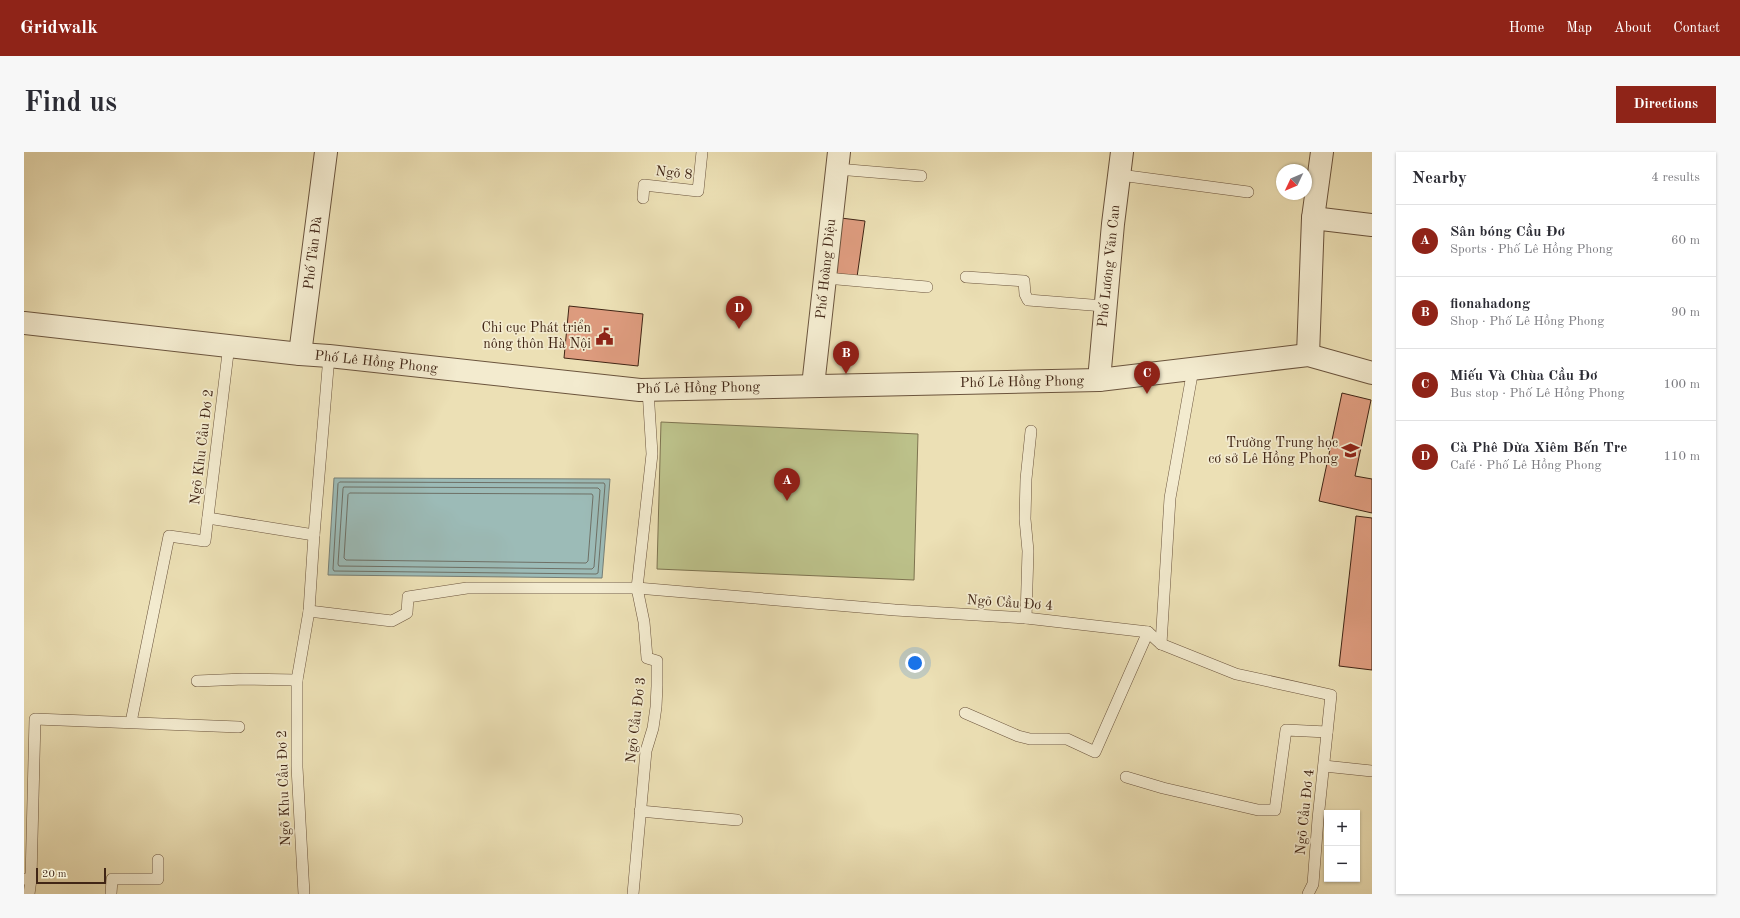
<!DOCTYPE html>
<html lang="en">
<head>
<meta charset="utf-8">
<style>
  :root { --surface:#fff; --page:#f7f7f7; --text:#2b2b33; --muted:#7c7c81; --line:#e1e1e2; --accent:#8f2418 }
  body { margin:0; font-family:"Old Standard TT",serif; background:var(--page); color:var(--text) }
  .controls { position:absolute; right:12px; bottom:12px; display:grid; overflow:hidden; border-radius:0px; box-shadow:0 1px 3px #0004 }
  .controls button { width:36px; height:36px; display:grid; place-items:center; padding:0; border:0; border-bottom:1px solid var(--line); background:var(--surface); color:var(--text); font:20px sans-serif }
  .compass { position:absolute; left:1252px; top:12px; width:36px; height:36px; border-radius:50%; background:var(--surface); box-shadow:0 1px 3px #0004; rotate:226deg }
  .scale { position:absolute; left:12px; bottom:10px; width:70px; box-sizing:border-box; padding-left:4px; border:2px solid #402515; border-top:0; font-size:11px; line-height:14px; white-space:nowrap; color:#402515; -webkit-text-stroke:3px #f3ebcf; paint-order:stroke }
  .you { position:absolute; left:891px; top:511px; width:14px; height:14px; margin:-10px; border:3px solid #fff; border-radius:50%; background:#1a73e8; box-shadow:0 0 0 6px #1a73e833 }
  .badge { display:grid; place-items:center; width:26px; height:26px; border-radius:50%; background:var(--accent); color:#fff; font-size:13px; font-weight:700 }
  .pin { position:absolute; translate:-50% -33px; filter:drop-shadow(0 1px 2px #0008) }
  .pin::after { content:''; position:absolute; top:21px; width:14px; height:12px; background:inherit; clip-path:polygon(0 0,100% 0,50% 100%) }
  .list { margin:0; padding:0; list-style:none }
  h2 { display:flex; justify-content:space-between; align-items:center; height:52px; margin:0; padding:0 16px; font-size:17px }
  h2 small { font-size:13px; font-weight:400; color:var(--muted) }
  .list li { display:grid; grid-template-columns:26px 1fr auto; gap:12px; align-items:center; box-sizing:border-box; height:72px; padding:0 16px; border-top:1px solid var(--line) }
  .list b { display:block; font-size:15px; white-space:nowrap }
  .list p { margin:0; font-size:13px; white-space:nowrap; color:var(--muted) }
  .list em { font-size:13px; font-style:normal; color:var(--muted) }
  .map { position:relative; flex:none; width:1348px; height:742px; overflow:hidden; border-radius:0px }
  header { display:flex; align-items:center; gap:24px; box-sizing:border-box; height:56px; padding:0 20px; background:var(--accent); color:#fff }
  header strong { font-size:19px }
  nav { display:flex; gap:22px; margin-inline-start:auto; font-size:14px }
  .intro { display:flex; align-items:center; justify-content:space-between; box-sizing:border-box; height:96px; padding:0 24px }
  h1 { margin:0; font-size:28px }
  .button { padding:10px 18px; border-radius:0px; background:var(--accent); color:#fff; font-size:14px; font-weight:700 }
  main { display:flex; gap:24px; padding:0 24px }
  aside { flex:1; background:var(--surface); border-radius:0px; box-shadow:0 1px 3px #0004 }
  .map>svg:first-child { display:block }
  .green { fill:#bcc18a; stroke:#7e7350 }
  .water { fill:#9cbbb7; stroke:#777f76 }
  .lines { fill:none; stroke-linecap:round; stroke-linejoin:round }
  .shore { stroke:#6e7066; stroke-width:1 }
  .building { fill:#de9c7f; stroke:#402515 }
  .service-casing { stroke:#6b543d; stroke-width:12 }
  .minor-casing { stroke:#6b543d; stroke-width:24 }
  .tertiary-casing { stroke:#6b543d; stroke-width:24 }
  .service { stroke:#f3ebcf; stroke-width:11 }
  .minor { stroke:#f3ebcf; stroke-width:22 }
  .tertiary { stroke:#f3ebcf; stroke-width:22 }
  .labels { text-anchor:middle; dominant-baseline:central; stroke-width:3.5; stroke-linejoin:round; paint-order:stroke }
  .street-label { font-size:14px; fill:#402515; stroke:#f3ebcf }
  .poi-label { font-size:14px; fill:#402515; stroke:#f3ebcf; text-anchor:end }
</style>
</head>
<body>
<header>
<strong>Gridwalk</strong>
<nav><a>Home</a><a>Map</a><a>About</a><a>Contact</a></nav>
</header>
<div class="intro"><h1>Find us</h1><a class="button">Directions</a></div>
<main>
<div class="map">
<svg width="1348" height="742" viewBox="0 0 1348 742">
  <rect width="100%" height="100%" fill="#ece0b5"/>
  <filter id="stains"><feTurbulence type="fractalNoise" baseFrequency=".005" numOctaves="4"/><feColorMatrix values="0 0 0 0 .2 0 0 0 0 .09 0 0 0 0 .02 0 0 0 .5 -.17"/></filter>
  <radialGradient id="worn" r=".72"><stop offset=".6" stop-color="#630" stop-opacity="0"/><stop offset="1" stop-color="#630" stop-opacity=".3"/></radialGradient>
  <path class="green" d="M 637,270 L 894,282 L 890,428 L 633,417 Z"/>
  <path class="water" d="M 310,326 L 586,327 L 578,426 L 304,423 Z"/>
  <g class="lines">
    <g class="shore">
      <path d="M 316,330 L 580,331 L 581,333 L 574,421 L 572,422 L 310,419 L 309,417 L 314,332 Z"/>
      <path d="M 320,335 L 574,336 L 576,338 L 570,415 L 568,417 L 315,414 L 314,412 L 319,337 Z"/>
      <path d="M 326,341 L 568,342 L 569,344 L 564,409 L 562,411 L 322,408 L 320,406 L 324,343 Z"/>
    </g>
  </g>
  <g class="building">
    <path d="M 817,66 L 841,69 L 833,125 L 810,121 Z"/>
    <path d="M 545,154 L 619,162 L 614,214 L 540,206 Z"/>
    <path d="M 1318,241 L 1347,248 L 1331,324 L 1348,327 L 1348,361 L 1295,349 Z"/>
    <path d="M 1332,364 L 1348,366 L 1348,518 L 1315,514 Z"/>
  </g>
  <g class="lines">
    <defs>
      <g id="service">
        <path d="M 813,17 L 897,24"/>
        <path d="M 1096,23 L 1224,40"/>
        <path d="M 619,46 L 620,33 L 674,39 L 678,0"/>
        <path d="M 942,125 L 1000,129 L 1001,142 L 1004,148 L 1080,154"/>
        <path d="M 802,126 L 903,135"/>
        <path d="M 184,366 L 290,383"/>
        <path d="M 285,459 L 368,469 L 383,461 L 384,445 L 443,436 L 613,436 L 871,458 L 1002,466 L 1124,480 L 1137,492 L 1212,522 L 1307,543 L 1294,667 L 1289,732 L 1284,742"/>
        <path d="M 1002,466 L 1004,399 L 1001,367 L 1002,327 L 1007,279"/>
        <path d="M 1137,492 L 1146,346 L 1169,217"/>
        <path d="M 173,529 L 220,527 L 273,528"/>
        <path d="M 941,561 L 994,584 L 1006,587 L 1043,587 L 1071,600 L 1124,480"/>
        <path d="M 107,570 L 145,384 L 181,389 L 205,193"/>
        <path d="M 1300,614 L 1348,619"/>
        <path d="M 1102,625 L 1139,636 L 1234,658 L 1251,658 L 1262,578 L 1303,580"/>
        <path d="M 616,659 L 713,668"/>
        <path d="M 0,727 L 7,727 L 11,567 L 215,575"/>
        <path d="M 5,742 L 7,727"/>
        <path d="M 87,742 L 88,727 L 134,727 L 134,708"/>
        <path d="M 280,742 L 273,615 L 273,528 L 285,459 L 290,383 L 305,204"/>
        <path d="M 609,742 L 622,599 L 629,576 L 632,555 L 633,534 L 633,509 L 623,506 L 620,470 L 613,436 L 628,302 L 624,238"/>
      </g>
      <g id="minor">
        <path d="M 1289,66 L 1348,73"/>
        <path d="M 276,202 L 302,0"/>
        <path d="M 1284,203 L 1289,66 L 1298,0"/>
        <path d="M 1075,228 L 1089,72 L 1098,0"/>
        <path d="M 789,234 L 815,0"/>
      </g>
      <path id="tertiary" d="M 0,171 L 276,202 L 305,204 L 616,238 L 1075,228 L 1284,203 L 1348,221"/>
    </defs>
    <use href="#service" class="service-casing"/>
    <use href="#minor" class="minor-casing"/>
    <use href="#tertiary" class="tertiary-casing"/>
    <use href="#service" class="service"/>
    <use href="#minor" class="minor"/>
    <use href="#tertiary" class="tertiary"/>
  </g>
  <defs>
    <symbol id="civic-bare" viewBox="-9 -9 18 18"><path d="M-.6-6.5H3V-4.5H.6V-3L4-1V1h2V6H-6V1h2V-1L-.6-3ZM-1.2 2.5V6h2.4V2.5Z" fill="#8f2418" stroke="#f3ebcf" stroke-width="2.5" paint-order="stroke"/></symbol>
    <symbol id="school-bare" viewBox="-9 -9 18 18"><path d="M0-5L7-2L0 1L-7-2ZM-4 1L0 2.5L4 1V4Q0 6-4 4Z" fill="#8f2418" stroke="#f3ebcf" stroke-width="2.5" paint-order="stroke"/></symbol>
  </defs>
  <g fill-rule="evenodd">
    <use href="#civic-bare" x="568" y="172" width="25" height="25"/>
    <use href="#school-bare" x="1314" y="286" width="25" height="25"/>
  </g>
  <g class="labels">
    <g class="street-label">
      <text transform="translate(650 21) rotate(6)">Ngõ 8</text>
      <text transform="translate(289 101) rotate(-83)">Phố Tản Đà</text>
      <text transform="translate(1085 114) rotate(-84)">Phố Lương Văn Can</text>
      <text transform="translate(802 117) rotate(-84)">Phố Hoàng Diệu</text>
      <text transform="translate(352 210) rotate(6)">Phố Lê Hồng Phong</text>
      <text transform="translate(998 230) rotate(-1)">Phố Lê Hồng Phong</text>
      <text transform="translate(674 236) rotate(-1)">Phố Lê Hồng Phong</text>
      <text transform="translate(178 295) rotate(-83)">Ngõ Khu Cầu Đơ 2</text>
      <text transform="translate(986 451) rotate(4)">Ngõ Cầu Đơ 4</text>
      <text transform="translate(612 568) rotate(-83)">Ngõ Cầu Đơ 3</text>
      <text transform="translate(260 636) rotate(-92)">Ngõ Khu Cầu Đơ 2</text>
      <text transform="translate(1281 660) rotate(-84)">Ngõ Cầu Đơ 4</text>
    </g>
    <g class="poi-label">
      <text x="567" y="176">Chi cục Phát triển<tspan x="567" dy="16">nông thôn Hà Nội</tspan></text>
      <text x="1314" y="291">Trường Trung học<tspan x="1314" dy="16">cơ sở Lê Hồng Phong</tspan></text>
    </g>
  </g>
  <rect width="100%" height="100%" filter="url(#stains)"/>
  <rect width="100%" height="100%" fill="url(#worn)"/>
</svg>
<div class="controls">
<button>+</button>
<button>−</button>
</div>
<svg class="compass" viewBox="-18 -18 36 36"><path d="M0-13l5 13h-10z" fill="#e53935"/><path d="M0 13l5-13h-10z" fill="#7c7c81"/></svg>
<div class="scale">20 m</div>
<div class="you"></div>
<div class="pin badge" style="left:763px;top:349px">A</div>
<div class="pin badge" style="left:822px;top:222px">B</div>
<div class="pin badge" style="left:1123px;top:242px">C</div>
<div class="pin badge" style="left:715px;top:177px">D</div>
</div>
<aside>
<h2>Nearby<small>4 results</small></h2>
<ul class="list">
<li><span class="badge">A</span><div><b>Sân bóng Cầu Đơ</b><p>Sports · Phố Lê Hồng Phong</p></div><em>60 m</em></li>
<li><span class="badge">B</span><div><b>fionahadong</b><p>Shop · Phố Lê Hồng Phong</p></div><em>90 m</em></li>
<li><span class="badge">C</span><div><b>Miếu Và Chùa Cầu Đơ</b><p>Bus stop · Phố Lê Hồng Phong</p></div><em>100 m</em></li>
<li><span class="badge">D</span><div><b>Cà Phê Dừa Xiêm Bến Tre</b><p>Café · Phố Lê Hồng Phong</p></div><em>110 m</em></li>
</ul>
</aside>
</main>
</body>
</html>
